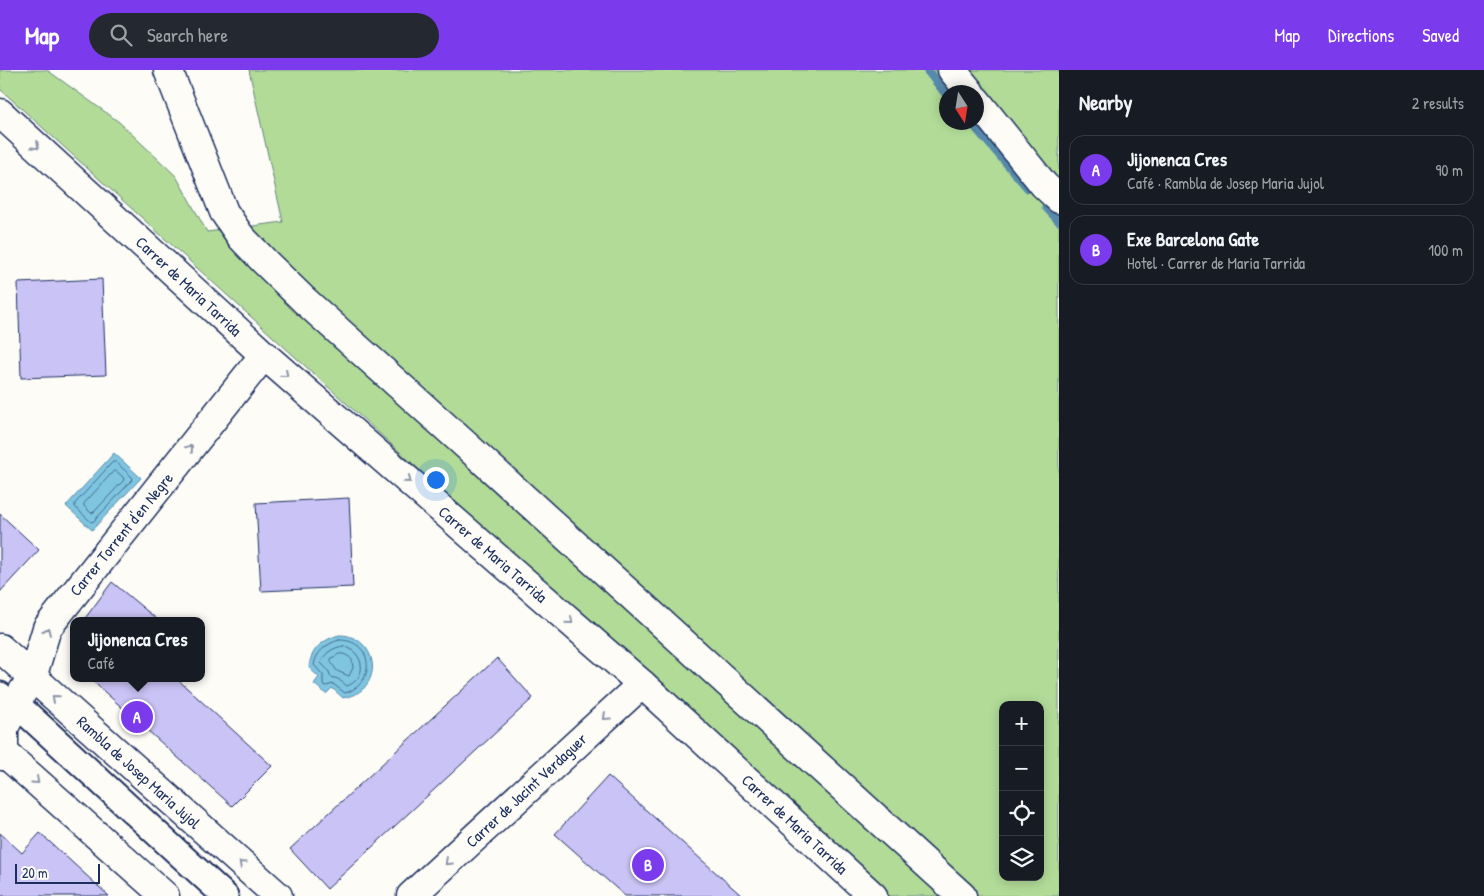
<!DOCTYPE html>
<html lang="en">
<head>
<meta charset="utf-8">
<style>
  :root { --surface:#171b24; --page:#242831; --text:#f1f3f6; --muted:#9ea1a6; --line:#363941; --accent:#7c3aed }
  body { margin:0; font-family:"Patrick Hand",sans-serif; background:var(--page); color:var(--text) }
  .controls { position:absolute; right:15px; bottom:15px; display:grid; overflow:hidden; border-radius:10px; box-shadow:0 2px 12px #0003 }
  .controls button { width:45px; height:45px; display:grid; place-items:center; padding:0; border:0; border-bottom:1px solid var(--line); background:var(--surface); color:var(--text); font:25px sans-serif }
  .compass { position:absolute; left:939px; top:15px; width:45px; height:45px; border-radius:50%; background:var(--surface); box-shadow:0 2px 12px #0003; rotate:168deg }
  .scale { position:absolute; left:15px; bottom:12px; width:85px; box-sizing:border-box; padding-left:5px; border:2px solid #1b2f5e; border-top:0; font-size:14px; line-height:18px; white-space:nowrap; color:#1b2f5e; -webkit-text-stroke:4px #fdfcf7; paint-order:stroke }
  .you { position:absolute; left:435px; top:409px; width:18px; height:18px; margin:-12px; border:4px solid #fff; border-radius:50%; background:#1a73e8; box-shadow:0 0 0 8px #1a73e833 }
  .badge { display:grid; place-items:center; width:32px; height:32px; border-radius:50%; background:var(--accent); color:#fff; font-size:16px; font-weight:700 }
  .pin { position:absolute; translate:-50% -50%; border:2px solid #fff; box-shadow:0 1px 5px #0006 }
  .popup { position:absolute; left:70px; top:547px; width:135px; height:65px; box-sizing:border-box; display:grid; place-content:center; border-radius:10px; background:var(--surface); filter:drop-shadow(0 1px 4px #0005); font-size:16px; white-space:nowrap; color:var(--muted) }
  .popup b { font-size:19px; color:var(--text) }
  .popup::after { content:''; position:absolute; left:50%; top:100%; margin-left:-10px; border:10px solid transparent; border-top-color:var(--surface) }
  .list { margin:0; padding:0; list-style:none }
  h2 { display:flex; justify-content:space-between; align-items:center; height:65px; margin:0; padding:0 20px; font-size:21px }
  h2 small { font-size:16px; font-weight:400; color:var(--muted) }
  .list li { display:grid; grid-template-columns:32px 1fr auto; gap:15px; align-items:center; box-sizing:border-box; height:70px; margin:0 10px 10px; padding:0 10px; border:1px solid var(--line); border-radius:15px }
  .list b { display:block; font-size:19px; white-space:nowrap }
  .list p { margin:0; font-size:16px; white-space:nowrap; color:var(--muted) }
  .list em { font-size:16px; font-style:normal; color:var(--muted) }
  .icon { flex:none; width:28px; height:28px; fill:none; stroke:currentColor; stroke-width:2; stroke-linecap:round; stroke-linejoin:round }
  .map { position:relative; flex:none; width:1059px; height:826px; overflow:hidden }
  header { display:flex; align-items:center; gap:30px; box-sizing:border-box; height:70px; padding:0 25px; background:var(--accent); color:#fff }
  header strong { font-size:24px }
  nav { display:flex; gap:28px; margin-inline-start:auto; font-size:18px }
  .search { width:350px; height:45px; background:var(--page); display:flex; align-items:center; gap:12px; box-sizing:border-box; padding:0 18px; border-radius:28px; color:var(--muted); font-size:19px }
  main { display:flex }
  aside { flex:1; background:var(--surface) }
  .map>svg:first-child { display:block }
  .green { fill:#b2db98; stroke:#66857b; fill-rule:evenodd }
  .water { fill:#7fc5e0; stroke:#5789ac }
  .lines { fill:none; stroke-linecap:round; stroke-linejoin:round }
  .shore { stroke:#436b92; stroke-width:1 }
  .stream { stroke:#5789ac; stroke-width:9 }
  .building { fill:#cac3f5; stroke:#1b2f5e }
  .pedestrian-casing { stroke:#1b2f5e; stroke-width:29 }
  .minor-casing { stroke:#1b2f5e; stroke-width:31 }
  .tertiary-casing { stroke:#1b2f5e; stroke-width:31 }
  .secondary-casing { stroke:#1b2f5e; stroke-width:31 }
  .pedestrian { stroke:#fdfcf7; stroke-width:25 }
  .minor { stroke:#fdfcf7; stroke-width:28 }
  .tertiary { stroke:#fdfcf7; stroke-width:28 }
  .secondary { stroke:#fdfcf7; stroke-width:28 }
  .oneway { stroke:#8c96aa }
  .labels { text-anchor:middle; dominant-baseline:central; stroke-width:4.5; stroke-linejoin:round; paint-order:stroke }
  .street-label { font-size:16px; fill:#1b2f5e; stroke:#fdfcf7 }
</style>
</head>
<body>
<header>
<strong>Map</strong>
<div class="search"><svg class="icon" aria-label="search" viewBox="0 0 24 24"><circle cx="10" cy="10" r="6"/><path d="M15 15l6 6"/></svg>Search here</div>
<nav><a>Map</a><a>Directions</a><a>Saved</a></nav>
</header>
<main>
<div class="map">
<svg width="1059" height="826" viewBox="0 0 1059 826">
  <rect width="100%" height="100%" fill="#fdfcf7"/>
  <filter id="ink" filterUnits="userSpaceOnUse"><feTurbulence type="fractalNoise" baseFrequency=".02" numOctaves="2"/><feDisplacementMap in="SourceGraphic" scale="10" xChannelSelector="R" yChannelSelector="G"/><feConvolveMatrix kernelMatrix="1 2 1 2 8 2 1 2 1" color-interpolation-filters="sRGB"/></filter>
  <g filter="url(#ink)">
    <path class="green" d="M 0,0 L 47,0 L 119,52 L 176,106 L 207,162 L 283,152 L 249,0 L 1059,0 L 1059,826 L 889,826 L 0,19 ZM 946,22 L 976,22 L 976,52 L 946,52 ZM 1003,635 L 1040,635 L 1040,807 L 1003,807 Z"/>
    <g class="water">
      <path d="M 114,383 L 141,408 L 92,460 L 66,436 Z"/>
      <path d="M 339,565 C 366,564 384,596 364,618 C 358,624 351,626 343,628 L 332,618 L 326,624 L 314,614 L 319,607 L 309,598 C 310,580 322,570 339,565 Z"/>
    </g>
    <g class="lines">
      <g class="shore">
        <path d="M 113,392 L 116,392 L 132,407 L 133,409 L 94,451 L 91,452 L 75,437 L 75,434 Z"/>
        <path d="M 114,401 L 116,401 L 123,407 L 124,410 L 94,442 L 91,443 L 84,436 L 84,434 Z"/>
        <path d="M 339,570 C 373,569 378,613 345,623 L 333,614 L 326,616 L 323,615 L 323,605 L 314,595 C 316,582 326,574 339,570 Z"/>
        <path d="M 344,576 C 365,583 368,608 347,616 L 338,609 L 331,607 L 328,600 L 321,593 C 324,583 334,577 344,576 Z"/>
        <path d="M 339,584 C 344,583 349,586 352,590 L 353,598 L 349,606 L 337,601 L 331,592 L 331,589 Z"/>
      </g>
      <g class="stream">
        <path d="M 927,0 L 946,24"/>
        <path d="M 971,52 L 1028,118"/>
        <path d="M 1046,137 L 1059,151"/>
      </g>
    </g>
    <g class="building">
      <path d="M 102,209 L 106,305 L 21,308 L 18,213 Z"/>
      <path d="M 349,428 L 353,517 L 261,521 L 256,433 Z"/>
      <path d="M 0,444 L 39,480 L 0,522 Z"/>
      <path d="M 112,512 L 159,551 L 83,551 Z"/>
      <path d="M 497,588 L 533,628 L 327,819 L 290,779 Z"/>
      <path d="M 89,608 L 176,608 L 272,696 L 232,736 Z"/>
      <path d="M 608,706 L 742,826 L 625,826 L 555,764 Z"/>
      <path d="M 0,763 L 22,783 L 40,763 L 109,826 L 0,826 Z"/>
    </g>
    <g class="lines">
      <defs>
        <g id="pedestrian">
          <path d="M 0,625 L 2,627"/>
          <path d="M 26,643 L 225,826"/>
        </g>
        <g id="minor">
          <path d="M 952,0 L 970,22"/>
          <path d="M 976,30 L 1044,115 L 1059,129"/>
          <path d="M 0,43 L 264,285 L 642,614 L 873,826"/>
          <path d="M 0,686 L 4,682 L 4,658 L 23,621 L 32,608 L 47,558 L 264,285"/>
          <path d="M 411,826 L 642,614"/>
        </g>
        <g id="tertiary">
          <path d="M 0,578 L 278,826"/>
          <path d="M 0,679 L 165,826"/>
        </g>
        <path id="secondary" d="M 168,0 L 224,142 L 241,167 L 265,192 L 304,230 L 458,368 L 962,826"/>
      </defs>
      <use href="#pedestrian" class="pedestrian-casing"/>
      <use href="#minor" class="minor-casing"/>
      <use href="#tertiary" class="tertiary-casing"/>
      <use href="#secondary" class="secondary-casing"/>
      <use href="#pedestrian" class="pedestrian"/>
      <use href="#minor" class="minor"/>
      <use href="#tertiary" class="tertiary"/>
      <use href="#secondary" class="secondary"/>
    </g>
    <defs><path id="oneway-chevron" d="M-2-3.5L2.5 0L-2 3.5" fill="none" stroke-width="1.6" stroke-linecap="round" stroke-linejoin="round" transform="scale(1.25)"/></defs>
    <g class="oneway">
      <use href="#oneway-chevron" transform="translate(36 76) rotate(43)"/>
      <use href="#oneway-chevron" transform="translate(285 304) rotate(41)"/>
      <use href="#oneway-chevron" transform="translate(190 378) rotate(-51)"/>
      <use href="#oneway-chevron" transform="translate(408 410) rotate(41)"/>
      <use href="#oneway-chevron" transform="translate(570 551) rotate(41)"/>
      <use href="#oneway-chevron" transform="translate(47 561) rotate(-66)"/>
      <use href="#oneway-chevron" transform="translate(55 628) rotate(-139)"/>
      <use href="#oneway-chevron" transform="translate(606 647) rotate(138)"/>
      <use href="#oneway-chevron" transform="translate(36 711) rotate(42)"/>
      <use href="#oneway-chevron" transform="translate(448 792) rotate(137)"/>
      <use href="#oneway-chevron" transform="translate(242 794) rotate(-138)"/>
    </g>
  </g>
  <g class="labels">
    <g class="street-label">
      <text transform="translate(189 216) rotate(43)">Carrer de Maria Tarrida</text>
      <text transform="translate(121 464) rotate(-51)">Carrer Torrent d'en Negre</text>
      <text transform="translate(493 484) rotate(41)">Carrer de Maria Tarrida</text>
      <text transform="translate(139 702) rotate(42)">Rambla de Josep Maria Jujol</text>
      <text transform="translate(526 720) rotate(-43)">Carrer de Jacint Verdaguer</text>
      <text transform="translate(795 754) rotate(43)">Carrer de Maria Tarrida</text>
    </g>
  </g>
</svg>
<div class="controls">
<button>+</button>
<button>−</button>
<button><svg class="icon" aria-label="locate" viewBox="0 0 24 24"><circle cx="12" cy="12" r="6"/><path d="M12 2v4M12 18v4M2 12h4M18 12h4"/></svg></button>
<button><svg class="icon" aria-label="layers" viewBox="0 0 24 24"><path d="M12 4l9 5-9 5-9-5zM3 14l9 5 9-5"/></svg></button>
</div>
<svg class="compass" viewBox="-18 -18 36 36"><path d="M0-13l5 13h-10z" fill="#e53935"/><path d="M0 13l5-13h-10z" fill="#9ea1a6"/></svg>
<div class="scale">20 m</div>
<div class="you"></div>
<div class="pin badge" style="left:137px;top:647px">A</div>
<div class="popup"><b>Jijonenca Cres</b>Café</div>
<div class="pin badge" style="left:648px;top:795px">B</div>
</div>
<aside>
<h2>Nearby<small>2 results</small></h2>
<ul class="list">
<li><span class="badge">A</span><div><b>Jijonenca Cres</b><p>Café · Rambla de Josep Maria Jujol</p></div><em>90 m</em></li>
<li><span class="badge">B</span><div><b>Exe Barcelona Gate</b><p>Hotel · Carrer de Maria Tarrida</p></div><em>100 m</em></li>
</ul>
</aside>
</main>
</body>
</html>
